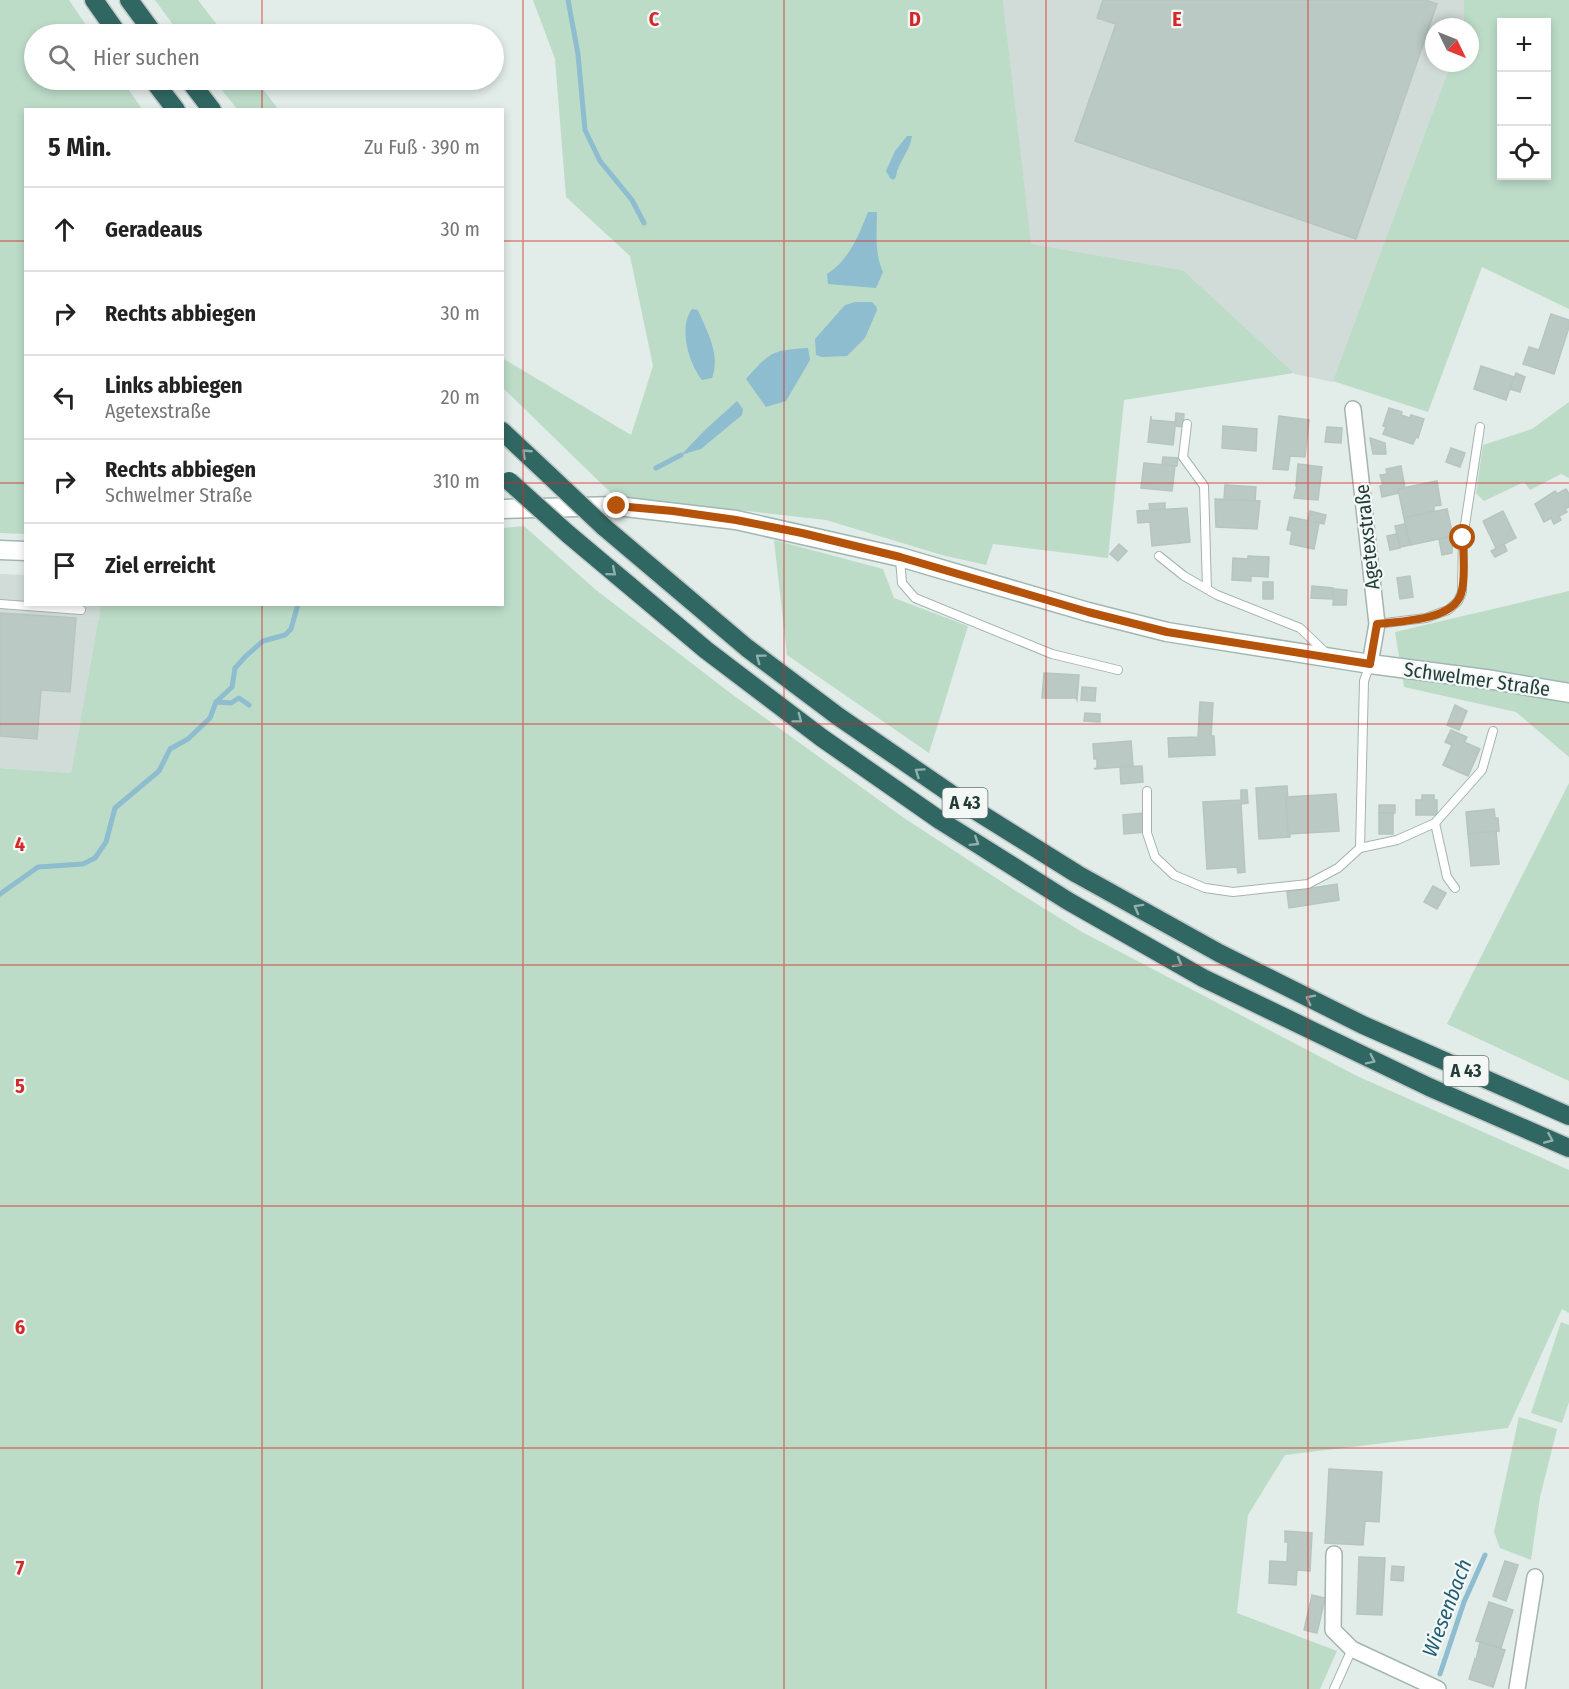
<!DOCTYPE html>
<html lang="de">
<head>
<meta charset="utf-8">
<style>
  :root { --surface:#fff; --page:#f2f2f2; --text:#222; --muted:#767676; --line:#e0e0e0 }
  body { margin:0; font-family:"Fira Sans Condensed",sans-serif; background:var(--page); color:var(--text) }
  .controls { position:absolute; right:18px; top:18px; display:grid; overflow:hidden; border-radius:0px; box-shadow:0 3px 9px #0003 }
  .controls button { width:54px; height:54px; display:grid; place-items:center; padding:0; border:0; border-bottom:2px solid var(--line); background:var(--surface); color:var(--text); font:30px sans-serif }
  .compass { position:absolute; left:1425px; top:18px; width:54px; height:54px; border-radius:50%; background:var(--surface); box-shadow:0 3px 9px #0003; rotate:133deg }
  .stop { position:absolute; width:18px; height:18px; margin:-14px; border:4px solid #b45309; border-radius:50%; background:#fff }
  .stop.end { background:#b45309; border-color:#fff; box-shadow:0 2px 6px #0008 }
  .list { margin:0; padding:0; list-style:none }
  h2 { display:flex; justify-content:space-between; align-items:center; height:78px; margin:0; padding:0 24px; font-size:26px }
  h2 small { font-size:20px; font-weight:400; color:var(--muted) }
  .list li { display:grid; grid-template-columns:39px 1fr auto; gap:18px; align-items:center; box-sizing:border-box; height:84px; padding:0 24px; border-top:2px solid var(--line) }
  .list b { display:block; font-size:22px; white-space:nowrap }
  .list p { margin:0; font-size:20px; white-space:nowrap; color:var(--muted) }
  .list em { font-size:20px; font-style:normal; color:var(--muted) }
  .icon { flex:none; width:33px; height:33px; fill:none; stroke:currentColor; stroke-width:2; stroke-linecap:round; stroke-linejoin:round }
  .map { position:relative; flex:none; width:1569px; height:1689px; overflow:hidden }
  .search { position:absolute; background:var(--surface); box-shadow:0 3px 9px #0003; left:24px; top:24px; width:480px; height:66px; display:flex; align-items:center; gap:15px; box-sizing:border-box; padding:0 21px; border-radius:33px; color:var(--muted); font-size:22px }
  .panel { position:absolute; background:var(--surface); box-shadow:0 3px 9px #0003; left:24px; top:108px; width:480px; height:498px; border-radius:0px }
  .map>svg:first-child { display:block }
  .built { fill:#d1dcd8 }
  .green { fill:#bcdcc8; fill-rule:evenodd }
  .water { fill:#8dbdce }
  .lines { fill:none; stroke-linecap:round; stroke-linejoin:round }
  .stream { stroke:#8dbdce; stroke-width:5 }
  .building { fill:#bbc9c5; stroke:#b5c5c0; stroke-width:1.5 }
  .lane-casing { stroke:#a5b4b0; stroke-width:10 }
  .street-casing { stroke:#a5b4b0; stroke-width:18 }
  .secondary-casing { stroke:#a1b7b2; stroke-width:21 }
  .highway-casing { stroke:#c1c8c7; stroke-width:21 }
  .lane { stroke:#fff; stroke-width:8 }
  .street { stroke:#fff; stroke-width:15 }
  .secondary { stroke:#fff; stroke-width:18 }
  .highway { stroke:#306762; stroke-width:18 }
  .highway-bridge-casing { stroke:#c1c8c7; stroke-width:21; stroke-linecap:butt }
  .highway-bridge { stroke:#306762; stroke-width:18 }
  .oneway { stroke:#92b0ac }
  .route { stroke:#b45309; stroke-width:8 }
  .grid { fill:none; stroke:#d62828; stroke-width:1.5; stroke-opacity:0.55 }
  .labels { text-anchor:middle; dominant-baseline:central; stroke-width:4.5; stroke-linejoin:round; paint-order:stroke }
  .shield { fill:#f3f8f6; stroke:#617471; stroke-width:1.5 }
  .shield-label { font-size:18px; font-weight:bold; fill:#233c38 }
  .street-label { font-size:20px; fill:#233c38; stroke:#f3f8f6 }
  .water-label { font-size:21px; font-style:italic; fill:#205e75; stroke:#f3f8f6 }
  .grid-label { font-size:20px; text-anchor:middle; font-weight:bold; fill:#d62828; stroke:#f3f8f6; stroke-width:4.5; stroke-linejoin:round; paint-order:stroke }
</style>
</head>
<body>
<div class="map">
<svg width="1569" height="1689" viewBox="0 0 1569 1689">
  <rect width="100%" height="100%" fill="#e2ece9"/>
  <g class="built">
    <path d="M 1003,0 L 1464,0 L 1464,27 L 1434,27 L 1434,63 L 1451,63 L 1333,382 L 1295,374 L 1183,270 L 1030,244 Z"/>
    <path d="M 0,574 L 25,575 L 26,604 L 101,605 L 71,773 L 0,768 Z"/>
  </g>
  <g class="green">
    <path d="M 0,0 L 69,0 L 92,34 L 34,34 L 34,80 L 122,80 L 142,109 L 26,110 L 25,534 L 0,533 Z"/>
    <path d="M 155,0 L 198,0 L 224,34 L 180,34 Z"/>
    <path d="M 533,0 L 1003,0 L 1031,244 L 1183,270 L 1294,373 L 1124,400 L 1108,558 L 993,544 L 986,565 L 942,555 L 826,520 L 614,496 L 503,388 L 502,358 L 631,435 L 653,366 L 630,256 L 566,197 L 555,59 Z"/>
    <path d="M 1464,0 L 1569,0 L 1569,309 L 1482,267 L 1428,412 L 1333,381 L 1451,63 L 1470,63 L 1470,27 L 1464,27 ZM 1502,22 L 1546,22 L 1546,176 L 1502,176 Z"/>
    <path d="M 214,80 L 256,80 L 278,109 L 237,109 Z"/>
    <path d="M 1569,402 L 1569,478 L 1561,474 L 1530,490 L 1524,482 L 1484,501 L 1476,493 L 1483,445 L 1532,429 Z"/>
    <path d="M 524,526 L 596,590 L 733,695 L 904,818 L 1016,891 L 1082,932 L 1357,1076 L 1569,1170 L 1569,1313 L 1562,1309 L 1508,1428 L 1285,1455 L 1248,1515 L 1237,1613 L 1337,1651 L 1320,1689 L 0,1689 L 0,768 L 71,773 L 101,605 L 502,604 L 503,528 Z"/>
    <path d="M 774,540 L 883,569 L 894,598 L 968,626 L 929,753 L 787,655 Z"/>
    <path d="M 1569,591 L 1569,757 L 1516,712 L 1404,687 L 1395,632 Z"/>
    <path d="M 1569,783 L 1569,1081 L 1447,1024 Z"/>
    <path d="M 1561,1322 L 1569,1325 L 1569,1402 L 1562,1423 L 1531,1413 Z"/>
    <path d="M 1519,1417 L 1557,1429 L 1540,1497 L 1531,1560 L 1500,1548 L 1494,1532 Z"/>
  </g>
  <g class="water">
    <path d="M 907,136 L 912,136 C 910,152 898,161 896,177 L 893,180 L 890,178 L 886,171 L 895,151 Z"/>
    <path d="M 868,212 L 877,212 C 877,232 874,253 883,272 L 876,288 L 828,284 L 827,274 C 849,260 859,235 868,212 Z"/>
    <path d="M 855,302 L 872,302 L 876,306 L 877,310 L 865,338 L 847,356 L 822,357 L 816,355 L 815,339 L 845,305 Z"/>
    <path d="M 692,309 L 698,310 C 707,332 721,355 712,378 L 702,380 C 689,364 678,327 692,309 Z"/>
    <path d="M 808,348 L 810,360 L 786,401 L 766,407 L 746,379 C 770,352 772,350 808,348 Z"/>
    <path d="M 737,401 L 743,409 L 742,415 L 701,449 L 681,455 L 705,430 Z"/>
  </g>
  <g class="lines">
    <g class="stream">
      <path d="M 568,0 L 578,54 L 585,130 L 600,161 L 632,200 L 644,223"/>
      <path d="M 656,468 L 681,455"/>
      <path d="M 216,702 L 231,703 L 239,698 L 249,705"/>
      <path d="M 0,894 L 38,867 L 83,864 L 95,858 L 106,842 L 115,808 L 159,771 L 170,749 L 188,739 L 210,718 L 216,702 L 232,687 L 235,668 L 246,656 L 263,641 L 285,635 L 291,629 L 298,604"/>
      <path d="M 1440,1674 L 1464,1602 L 1485,1555"/>
    </g>
  </g>
  <g class="building">
    <path d="M 1103,0 L 1426,0 L 1437,4 L 1356,239 L 1075,141 L 1116,24 L 1097,18 Z"/>
    <path d="M 1551,314 L 1569,320 L 1569,327 L 1554,374 L 1523,364 L 1529,347 L 1539,350 Z"/>
    <path d="M 1481,366 L 1514,377 L 1506,400 L 1474,389 Z"/>
    <path d="M 1516,373 L 1525,377 L 1520,392 L 1510,389 Z"/>
    <path d="M 1389,408 L 1402,412 L 1401,415 L 1410,418 L 1411,415 L 1424,419 L 1418,438 L 1416,437 L 1413,444 L 1383,434 L 1386,427 L 1383,426 Z"/>
    <path d="M 1176,413 L 1184,414 L 1183,427 L 1175,426 Z"/>
    <path d="M 1151,416 L 1151,420 L 1175,422 L 1176,419 L 1173,445 L 1148,442 Z"/>
    <path d="M 1279,416 L 1309,420 L 1305,457 L 1290,456 L 1288,470 L 1273,469 Z"/>
    <path d="M 1223,426 L 1257,429 L 1256,451 L 1222,448 Z"/>
    <path d="M 1327,427 L 1342,428 L 1341,443 L 1325,442 Z"/>
    <path d="M 1370,438 L 1385,443 L 1386,454 L 1373,454 Z"/>
    <path d="M 1451,448 L 1465,453 L 1460,467 L 1446,462 Z"/>
    <path d="M 1163,457 L 1178,458 L 1177,466 L 1162,465 Z"/>
    <path d="M 1144,463 L 1175,466 L 1172,491 L 1141,488 Z"/>
    <path d="M 1298,464 L 1322,467 L 1318,500 L 1294,498 L 1297,486 L 1296,486 Z"/>
    <path d="M 1401,466 L 1405,488 L 1398,489 L 1399,493 L 1382,497 L 1380,486 L 1383,485 L 1380,475 L 1387,474 L 1386,469 Z"/>
    <path d="M 1437,481 L 1441,505 L 1434,506 L 1434,511 L 1404,518 L 1398,489 Z"/>
    <path d="M 1225,485 L 1256,487 L 1255,501 L 1224,499 Z"/>
    <path d="M 1566,489 L 1569,494 L 1569,507 L 1565,509 L 1567,512 L 1559,516 L 1561,520 L 1554,524 L 1551,518 L 1544,522 L 1535,504 L 1555,491 L 1557,494 Z"/>
    <path d="M 1215,499 L 1260,501 L 1257,529 L 1216,527 Z"/>
    <path d="M 1165,503 L 1165,509 L 1150,511 L 1149,504 Z"/>
    <path d="M 1187,508 L 1190,542 L 1152,546 L 1150,522 L 1138,523 L 1137,511 Z"/>
    <path d="M 1447,509 L 1453,536 L 1410,545 L 1404,518 Z"/>
    <path d="M 1310,511 L 1326,515 L 1324,524 L 1308,521 Z"/>
    <path d="M 1503,511 L 1516,538 L 1496,548 L 1483,521 Z"/>
    <path d="M 1290,517 L 1319,523 L 1314,549 L 1290,544 L 1292,531 L 1287,530 Z"/>
    <path d="M 1405,524 L 1410,545 L 1400,547 L 1395,526 Z"/>
    <path d="M 1397,534 L 1400,548 L 1390,550 L 1387,536 Z"/>
    <path d="M 1453,536 L 1452,553 L 1442,555 L 1439,539 Z"/>
    <path d="M 1119,544 L 1127,551 L 1118,561 L 1110,554 Z"/>
    <path d="M 1504,544 L 1507,551 L 1495,557 L 1491,551 Z"/>
    <path d="M 1248,556 L 1269,557 L 1268,577 L 1251,576 L 1251,581 L 1232,580 L 1233,558 L 1248,559 Z"/>
    <path d="M 1410,576 L 1413,597 L 1400,599 L 1397,578 Z"/>
    <rect x="1263" y="582" width="10" height="17"/>
    <path d="M 1312,586 L 1333,588 L 1332,599 L 1311,598 Z"/>
    <path d="M 1334,589 L 1347,590 L 1346,605 L 1333,605 Z"/>
    <path d="M 0,613 L 76,618 L 70,692 L 41,690 L 37,739 L 0,736 Z"/>
    <path d="M 1044,673 L 1079,675 L 1077,700 L 1076,698 L 1042,698 Z"/>
    <path d="M 1082,687 L 1096,688 L 1095,701 L 1081,700 Z"/>
    <path d="M 1200,702 L 1213,703 L 1211,736 L 1214,736 L 1215,755 L 1169,757 L 1168,738 L 1198,737 Z"/>
    <path d="M 1455,705 L 1467,711 L 1459,730 L 1447,725 Z"/>
    <path d="M 1085,713 L 1100,714 L 1100,722 L 1084,721 Z"/>
    <path d="M 1451,730 L 1467,737 L 1464,742 L 1480,749 L 1468,776 L 1443,765 L 1452,745 L 1445,742 Z"/>
    <path d="M 1131,741 L 1133,766 L 1094,769 L 1097,768 L 1097,759 L 1094,759 L 1093,744 Z"/>
    <path d="M 1142,766 L 1143,782 L 1121,784 L 1120,767 Z"/>
    <path d="M 1287,786 L 1290,837 L 1259,839 L 1256,788 Z"/>
    <path d="M 1241,790 L 1247,790 L 1248,803 L 1241,804 L 1245,872 L 1238,873 L 1237,867 L 1207,869 L 1203,802 L 1241,800 Z"/>
    <path d="M 1336,794 L 1339,831 L 1288,834 L 1286,797 Z"/>
    <path d="M 1422,795 L 1434,795 L 1434,800 L 1437,800 L 1437,815 L 1416,815 L 1416,800 L 1422,800 Z"/>
    <rect x="1379" y="805" width="16" height="8"/>
    <path d="M 1494,809 L 1495,818 L 1498,818 L 1499,831 L 1468,834 L 1466,812 Z"/>
    <path d="M 1144,813 L 1146,832 L 1124,834 L 1123,815 Z"/>
    <rect x="1379" y="813" width="14" height="21"/>
    <path d="M 1496,831 L 1499,864 L 1471,866 L 1468,834 Z"/>
    <path d="M 1337,884 L 1339,900 L 1289,908 L 1287,892 Z"/>
    <path d="M 1433,886 L 1446,893 L 1437,909 L 1424,902 Z"/>
    <path d="M 1329,1469 L 1382,1472 L 1379,1522 L 1365,1521 L 1363,1545 L 1325,1543 Z"/>
    <path d="M 1285,1531 L 1312,1533 L 1310,1571 L 1297,1570 L 1296,1585 L 1269,1583 L 1270,1561 L 1287,1562 L 1288,1542 L 1285,1542 Z"/>
    <path d="M 1359,1557 L 1385,1558 L 1382,1615 L 1357,1614 Z"/>
    <path d="M 1505,1561 L 1518,1565 L 1506,1601 L 1493,1596 Z"/>
    <path d="M 1392,1566 L 1404,1567 L 1403,1581 L 1391,1580 Z"/>
    <path d="M 1312,1595 L 1325,1598 L 1317,1633 L 1304,1630 Z"/>
    <path d="M 1489,1602 L 1513,1610 L 1501,1648 L 1476,1641 Z"/>
    <path d="M 1480,1642 L 1505,1650 L 1493,1687 L 1469,1679 L 1475,1659 L 1476,1660 Z"/>
  </g>
  <g class="lines">
    <defs>
      <g id="lane">
        <path d="M 1187,424 L 1183,457 L 1204,486 L 1207,589"/>
        <path d="M 1159,556 L 1184,576 L 1217,595 L 1300,628 L 1325,652"/>
        <path d="M 900,559 L 902,583 L 915,598 L 1052,654 L 1118,670"/>
        <path d="M 0,604 L 81,610"/>
        <path d="M 1377,624 L 1426,618 L 1448,610 L 1458,601 L 1462,592 L 1463,538 L 1480,427"/>
        <path d="M 1147,791 L 1147,833 L 1155,857 L 1174,875 L 1205,888 L 1233,892 L 1308,884 L 1338,868 L 1360,848 L 1364,681 L 1370,664"/>
        <path d="M 1435,823 L 1482,770 L 1493,731"/>
        <path d="M 1360,848 L 1397,840 L 1435,823 L 1447,877 L 1455,888"/>
        <path d="M 1334,1689 L 1352,1649"/>
      </g>
      <g id="street">
        <path d="M 1353,409 L 1377,624 L 1370,664"/>
        <path d="M 1334,1554 L 1333,1630 L 1352,1649 L 1438,1689"/>
        <path d="M 1517,1689 L 1535,1577"/>
      </g>
      <g id="secondary">
        <path d="M 502,509 L 617,506 L 736,520 L 900,557 L 1088,612 L 1167,632 L 1370,664 L 1493,680 L 1569,693"/>
        <path d="M 0,550 L 26,551"/>
      </g>
      <g id="highway">
        <path d="M 94,0 L 118,34"/>
        <path d="M 129,0 L 154,34"/>
        <path d="M 153,80 L 176,110"/>
        <path d="M 189,80 L 212,110"/>
        <path d="M 502,431 L 550,476"/>
        <path d="M 604,527 L 747,648 L 839,717 L 973,809 L 1077,874 L 1219,953 L 1363,1025 L 1569,1116"/>
        <path d="M 568,534 L 706,650 L 822,738 L 941,821 L 1068,901 L 1203,978 L 1429,1087 L 1569,1148"/>
      </g>
    </defs>
    <use href="#lane" class="lane-casing"/>
    <use href="#street" class="street-casing"/>
    <use href="#secondary" class="secondary-casing"/>
    <use href="#highway" class="highway-casing"/>
    <use href="#lane" class="lane"/>
    <use href="#street" class="street"/>
    <use href="#secondary" class="secondary"/>
    <use href="#highway" class="highway"/>
    <defs>
      <g id="highway-bridge">
        <path d="M 550,476 L 604,527"/>
        <path d="M 509,481 L 568,534"/>
      </g>
    </defs>
    <use href="#highway-bridge" class="highway-bridge-casing"/>
    <use href="#highway-bridge" class="highway-bridge"/>
  </g>
  <defs><path id="oneway-chevron" d="M-2-3.5L2.5 0L-2 3.5" fill="none" stroke-width="1.6" stroke-linecap="round" stroke-linejoin="round" transform="scale(1.5)"/></defs>
  <g class="oneway">
    <use href="#oneway-chevron" transform="translate(526 453) rotate(-137)"/>
    <use href="#oneway-chevron" transform="translate(612 572) rotate(40)"/>
    <use href="#oneway-chevron" transform="translate(760 658) rotate(-143)"/>
    <use href="#oneway-chevron" transform="translate(798 719) rotate(37)"/>
    <use href="#oneway-chevron" transform="translate(919 772) rotate(-146)"/>
    <use href="#oneway-chevron" transform="translate(975 842) rotate(32)"/>
    <use href="#oneway-chevron" transform="translate(1138 908) rotate(-151)"/>
    <use href="#oneway-chevron" transform="translate(1178 963) rotate(30)"/>
    <use href="#oneway-chevron" transform="translate(1310 999) rotate(-153)"/>
    <use href="#oneway-chevron" transform="translate(1371 1060) rotate(26)"/>
    <use href="#oneway-chevron" transform="translate(1549 1139) rotate(23)"/>
  </g>
  <g class="lines">
    <path class="route" d="M 617,506 L 673,511 L 736,520 L 802,533 L 900,557 L 1088,612 L 1167,632 L 1370,664 L 1377,624 C 1400,621 1452,621 1461,594 C 1466,580 1463,553 1463,538"/>
  </g>
  <path class="grid" d="M 262,0 L 262,34M 523,0 L 523,1689M 784,0 L 784,1689M 1046,0 L 1046,1689M 1308,0 L 1308,1689M 262,80 L 262,110M 0,241 L 26,241M 502,241 L 1569,241M 0,483 L 26,483M 502,483 L 1569,483M 262,604 L 262,1689M 0,724 L 1569,724M 0,965 L 1569,965M 0,1206 L 1569,1206M 0,1448 L 1569,1448"/>
  <g class="labels">
    <g class="shield">
      <rect x="942.5" y="788" width="45" height="30" rx="4.5"/>
      <rect x="1443.5" y="1056" width="45" height="30" rx="4.5"/>
    </g>
    <g class="shield-label">
      <text x="965" y="803">A 43</text>
      <text x="1466" y="1071">A 43</text>
    </g>
    <g class="street-label">
      <text transform="translate(1367 537) rotate(-96)">Agetexstraße</text>
      <text transform="translate(1477 679) rotate(8)">Schwelmer Straße</text>
    </g>
    <g class="water-label">
      <text transform="translate(1447 1608) rotate(-69)">Wiesenbach</text>
    </g>
  </g>
  <g class="grid-label">
    <text x="654" y="26">C</text>
    <text x="915" y="26">D</text>
    <text x="1177" y="26">E</text>
    <text x="20" y="851">4</text>
    <text x="20" y="1093">5</text>
    <text x="20" y="1334">6</text>
    <text x="20" y="1575">7</text>
  </g>
</svg>
<div class="controls">
<button>+</button>
<button>−</button>
<button><svg class="icon" aria-label="locate" viewBox="0 0 24 24"><circle cx="12" cy="12" r="6"/><path d="M12 2v4M12 18v4M2 12h4M18 12h4"/></svg></button>
</div>
<svg class="compass" viewBox="-18 -18 36 36"><path d="M0-13l5 13h-10z" fill="#e53935"/><path d="M0 13l5-13h-10z" fill="#767676"/></svg>
<div class="stop" style="left:1463px;top:538px"></div>
<div class="stop end" style="left:617px;top:506px"></div>
<div class="search"><svg class="icon" aria-label="search" viewBox="0 0 24 24"><circle cx="10" cy="10" r="6"/><path d="M15 15l6 6"/></svg>Hier suchen</div>
<section class="panel">
<h2>5 Min.<small>Zu Fuß · 390 m</small></h2>
<ul class="list">
<li><svg class="icon" aria-label="ahead" viewBox="0 0 24 24"><path d="M12 20V5M6 11l6-6 6 6"/></svg><div><b>Geradeaus</b></div><em>30 m</em></li>
<li><svg class="icon" aria-label="right" viewBox="0 0 24 24"><path d="M7 20v-9h11M14 6l5 5-5 5"/></svg><div><b>Rechts abbiegen</b></div><em>30 m</em></li>
<li><svg class="icon" aria-label="left" viewBox="0 0 24 24"><path d="M17 20v-9H6M10 6l-5 5 5 5"/></svg><div><b>Links abbiegen</b><p>Agetexstraße</p></div><em>20 m</em></li>
<li><svg class="icon" aria-label="right" viewBox="0 0 24 24"><path d="M7 20v-9h11M14 6l5 5-5 5"/></svg><div><b>Rechts abbiegen</b><p>Schwelmer Straße</p></div><em>310 m</em></li>
<li><svg class="icon" aria-label="arrive" viewBox="0 0 24 24"><path d="M6 21V4h12l-3 4 3 4H6"/></svg><div><b>Ziel erreicht</b></div></li>
</ul>
</section>
</div>
</body>
</html>
